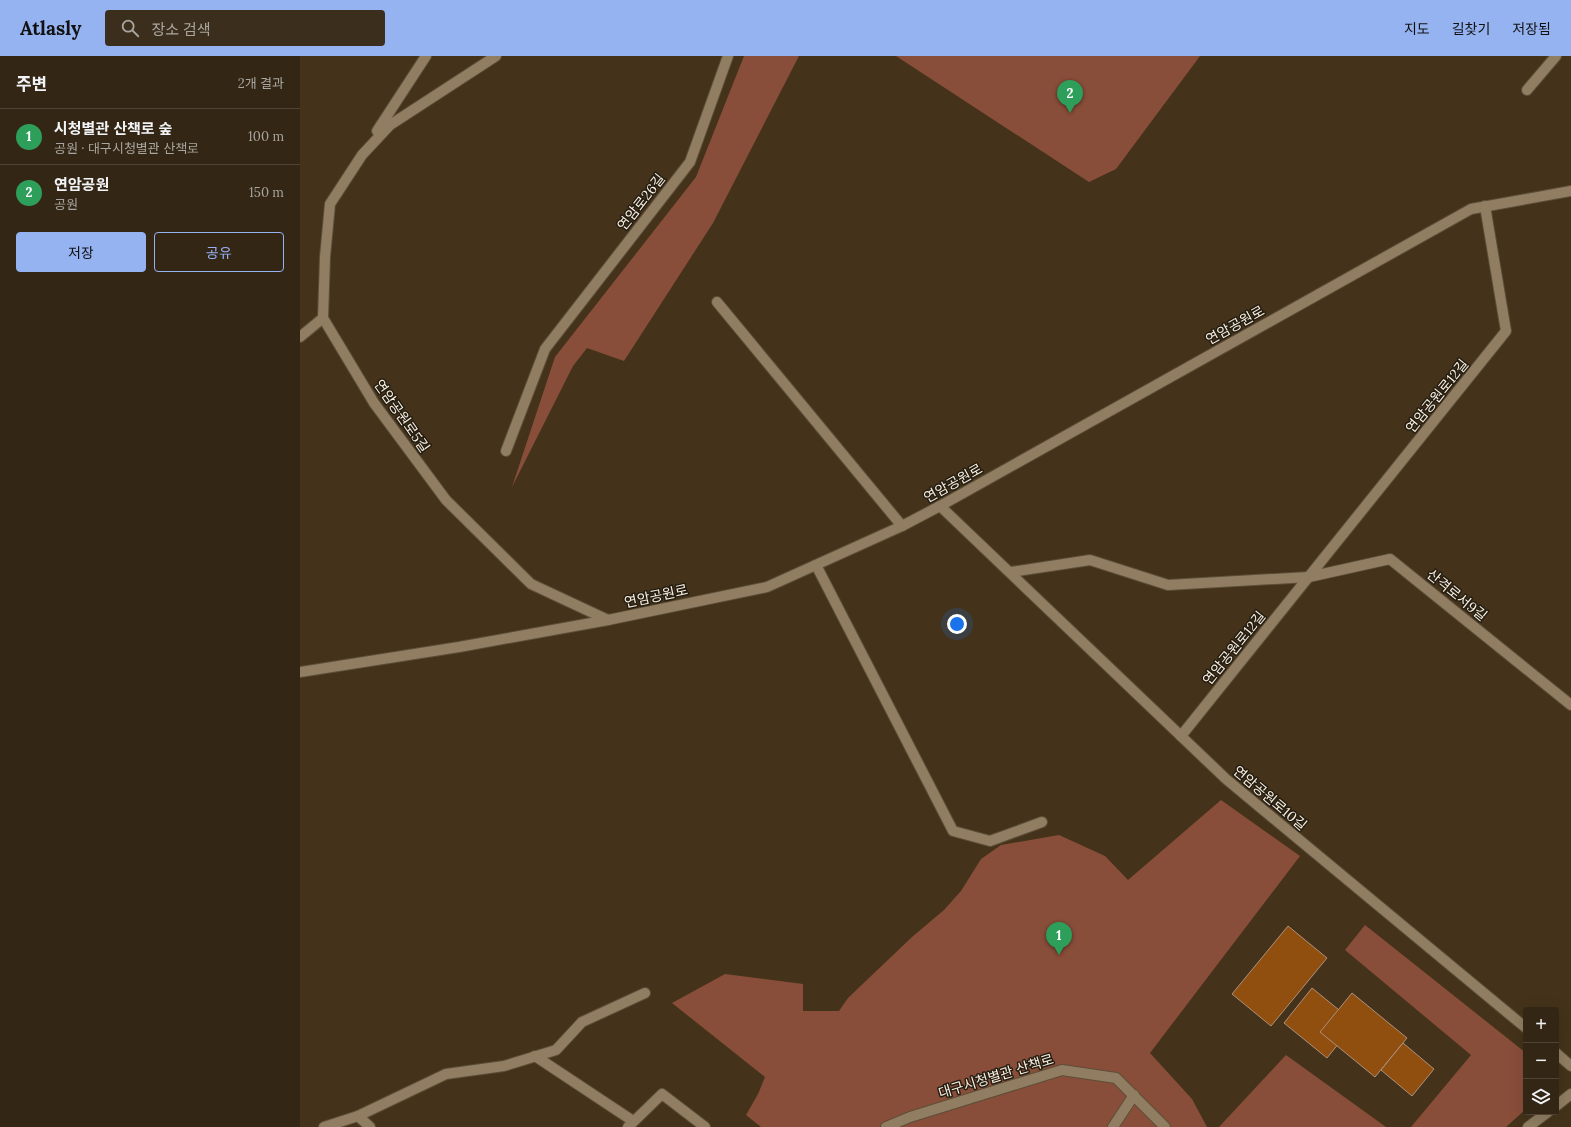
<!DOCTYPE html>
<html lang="ko">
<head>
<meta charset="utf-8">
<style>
  :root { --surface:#332614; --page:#3b2e1d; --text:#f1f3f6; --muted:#a9a5a0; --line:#4e4334; --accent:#95b2f1 }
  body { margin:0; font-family:Lora,"Noto Sans KR",serif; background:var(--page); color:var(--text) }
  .controls { position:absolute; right:12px; bottom:12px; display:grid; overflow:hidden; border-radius:4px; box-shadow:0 4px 16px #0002 }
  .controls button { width:36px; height:36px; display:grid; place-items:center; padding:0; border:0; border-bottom:1px solid var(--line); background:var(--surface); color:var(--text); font:20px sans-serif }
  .you { position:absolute; left:657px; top:568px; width:14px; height:14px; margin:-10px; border:3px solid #fff; border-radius:50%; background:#1a73e8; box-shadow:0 0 0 6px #1a73e833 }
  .badge { display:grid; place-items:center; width:26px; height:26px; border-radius:50%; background:var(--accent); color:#fff; font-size:13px; font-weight:700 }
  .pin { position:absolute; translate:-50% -33px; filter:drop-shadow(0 1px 2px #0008) }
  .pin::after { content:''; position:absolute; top:21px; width:14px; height:12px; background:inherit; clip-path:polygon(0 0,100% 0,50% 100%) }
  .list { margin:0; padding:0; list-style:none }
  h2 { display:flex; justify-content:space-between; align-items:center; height:52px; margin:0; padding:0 16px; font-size:17px }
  h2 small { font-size:13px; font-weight:400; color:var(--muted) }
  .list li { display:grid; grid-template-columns:26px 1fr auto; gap:12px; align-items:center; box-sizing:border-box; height:56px; padding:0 16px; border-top:1px solid var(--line) }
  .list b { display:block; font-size:15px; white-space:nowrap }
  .list p { margin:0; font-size:13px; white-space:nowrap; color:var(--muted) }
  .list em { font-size:13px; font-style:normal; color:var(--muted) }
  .actions { display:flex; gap:8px; padding:12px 16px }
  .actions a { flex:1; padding:9px 0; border:1px solid var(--accent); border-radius:4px; text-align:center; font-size:14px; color:var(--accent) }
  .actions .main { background:var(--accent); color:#111 }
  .icon { flex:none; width:22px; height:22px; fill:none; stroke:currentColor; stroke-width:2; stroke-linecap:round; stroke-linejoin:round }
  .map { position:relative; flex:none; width:1271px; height:1071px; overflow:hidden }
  header { display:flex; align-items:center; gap:24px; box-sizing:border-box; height:56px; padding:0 20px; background:var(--accent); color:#111 }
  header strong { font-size:19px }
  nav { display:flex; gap:22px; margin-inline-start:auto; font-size:14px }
  .search { width:280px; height:36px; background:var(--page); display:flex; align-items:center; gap:10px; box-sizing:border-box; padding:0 14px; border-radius:4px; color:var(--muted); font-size:15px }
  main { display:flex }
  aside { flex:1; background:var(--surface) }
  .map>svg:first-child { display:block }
  .green { fill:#894e3a }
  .building { fill:#904f0f; stroke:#ad917c }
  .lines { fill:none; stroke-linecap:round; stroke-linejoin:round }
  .lane-casing { stroke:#5c4e38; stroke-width:12 }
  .street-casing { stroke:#5c4e38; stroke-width:12 }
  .lane { stroke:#917e62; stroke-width:10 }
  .street { stroke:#917e62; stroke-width:10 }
  .labels { text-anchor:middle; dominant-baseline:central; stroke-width:3; stroke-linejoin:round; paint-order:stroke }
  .street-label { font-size:14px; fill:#faf0e1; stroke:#241d12 }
</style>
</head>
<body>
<header>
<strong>Atlasly</strong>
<div class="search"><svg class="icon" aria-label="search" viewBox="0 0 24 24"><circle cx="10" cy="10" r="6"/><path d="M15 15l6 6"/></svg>장소 검색</div>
<nav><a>지도</a><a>길찾기</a><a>저장됨</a></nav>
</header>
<main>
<aside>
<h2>주변<small>2개 결과</small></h2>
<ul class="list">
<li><span class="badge" style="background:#2e9e5b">1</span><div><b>시청별관 산책로 숲</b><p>공원 · 대구시청별관 산책로</p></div><em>100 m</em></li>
<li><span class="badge" style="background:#2e9e5b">2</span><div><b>연암공원</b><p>공원</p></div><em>150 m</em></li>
</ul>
<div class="actions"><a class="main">저장</a><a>공유</a></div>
</aside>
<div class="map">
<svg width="1271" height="1071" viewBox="0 0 1271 1071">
  <rect width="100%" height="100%" fill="#44331a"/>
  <g class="green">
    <path d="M 444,0 L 499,0 L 413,167 L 324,305 L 287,292 L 273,310 L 212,431 L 255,301 L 396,121 Z"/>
    <path d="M 596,0 L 900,0 L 816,113 L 789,126 Z"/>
    <path d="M 921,744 L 1000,800 L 850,997 L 892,1043 L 907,1071 L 461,1071 L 446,1059 L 458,1038 L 465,1021 L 372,947 L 425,918 L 503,928 L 503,955 L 539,955 L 548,942 L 612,881 L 644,854 L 661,835 L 681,803 L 701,789 L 759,779 L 805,800 L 828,824 Z"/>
    <path d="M 1065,869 L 1226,997 L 1226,1053 L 1206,1071 L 1111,1071 L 1171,999 L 1045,894 Z"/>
    <path d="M 986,999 L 1086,1071 L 919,1071 Z"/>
  </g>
  <g class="building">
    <path d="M 988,870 L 1027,902 L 971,970 L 932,938 Z"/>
    <path d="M 1012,932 L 1055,967 L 1027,1002 L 984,967 Z"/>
    <path d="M 1052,937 L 1107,982 L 1075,1021 L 1020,976 Z"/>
    <path d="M 1103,987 L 1134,1013 L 1112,1040 L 1081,1014 Z"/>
  </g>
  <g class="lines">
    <defs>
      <g id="lane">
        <path d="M 235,1000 L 333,1065"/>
        <path d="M 1256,1050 L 1271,1038"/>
        <path d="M 58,1060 L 146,1018 L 204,1010 L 256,994 L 282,966 L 345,937"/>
        <path d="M 24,1071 L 58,1060 L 70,1071"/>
        <path d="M 328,1071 L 362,1038 L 405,1071"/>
        <path d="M 1228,1071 L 1248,1056"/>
      </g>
      <g id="street">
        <path d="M 196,0 L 90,69 L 62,99 L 30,148 L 25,201 L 23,262 L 74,347 L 146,444 L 231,528 L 308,564"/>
        <path d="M 1227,34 L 1256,0"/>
        <path d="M 77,75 L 126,0"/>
        <path d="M 417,246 L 602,470"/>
        <path d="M 0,281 L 23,262"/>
        <path d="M 206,395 L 245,293 L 390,106 L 428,0"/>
        <path d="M 640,450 L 926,723 L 1226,972"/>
        <path d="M 516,509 L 653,775 L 690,785 L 742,766"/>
        <path d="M 711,516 L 790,504 L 868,529 L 1009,521 L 1090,503 L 1271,649"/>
        <path d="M 0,616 L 159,591 L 308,564 L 467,531 L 602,470 L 640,450 L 1171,153 L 1271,135"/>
        <path d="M 881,680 L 1206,275 L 1185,150"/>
        <path d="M 1256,997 L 1271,1010"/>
        <path d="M 586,1071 L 610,1061 L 762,1014 L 816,1022 L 865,1071"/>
        <path d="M 813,1071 L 834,1039"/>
      </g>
    </defs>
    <use href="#lane" class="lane-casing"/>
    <use href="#street" class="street-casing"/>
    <use href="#lane" class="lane"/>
    <use href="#street" class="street"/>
  </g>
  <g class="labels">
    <g class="street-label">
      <text transform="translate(341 146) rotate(-52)">연암로26길</text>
      <text transform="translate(935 269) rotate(-29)">연암공원로</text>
      <text transform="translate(1137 340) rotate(-51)">연암공원로12길</text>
      <text transform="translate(102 360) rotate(55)">연암공원로5길</text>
      <text transform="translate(653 427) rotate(-29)">연암공원로</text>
      <text transform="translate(1157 539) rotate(39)">산격로서9길</text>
      <text transform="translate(356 540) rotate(-12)">연암공원로</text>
      <text transform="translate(934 592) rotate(-51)">연암공원로12길</text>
      <text transform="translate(970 742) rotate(40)">연암공원로10길</text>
      <text transform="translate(696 1020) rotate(-17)">대구시청별관 산책로</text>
    </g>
  </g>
</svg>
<div class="controls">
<button>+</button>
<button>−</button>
<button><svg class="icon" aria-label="layers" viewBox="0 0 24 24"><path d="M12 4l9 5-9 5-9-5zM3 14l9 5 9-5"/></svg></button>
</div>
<div class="you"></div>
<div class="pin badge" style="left:759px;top:899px;background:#2e9e5b">1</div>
<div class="pin badge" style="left:770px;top:57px;background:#2e9e5b">2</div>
</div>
</main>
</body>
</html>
